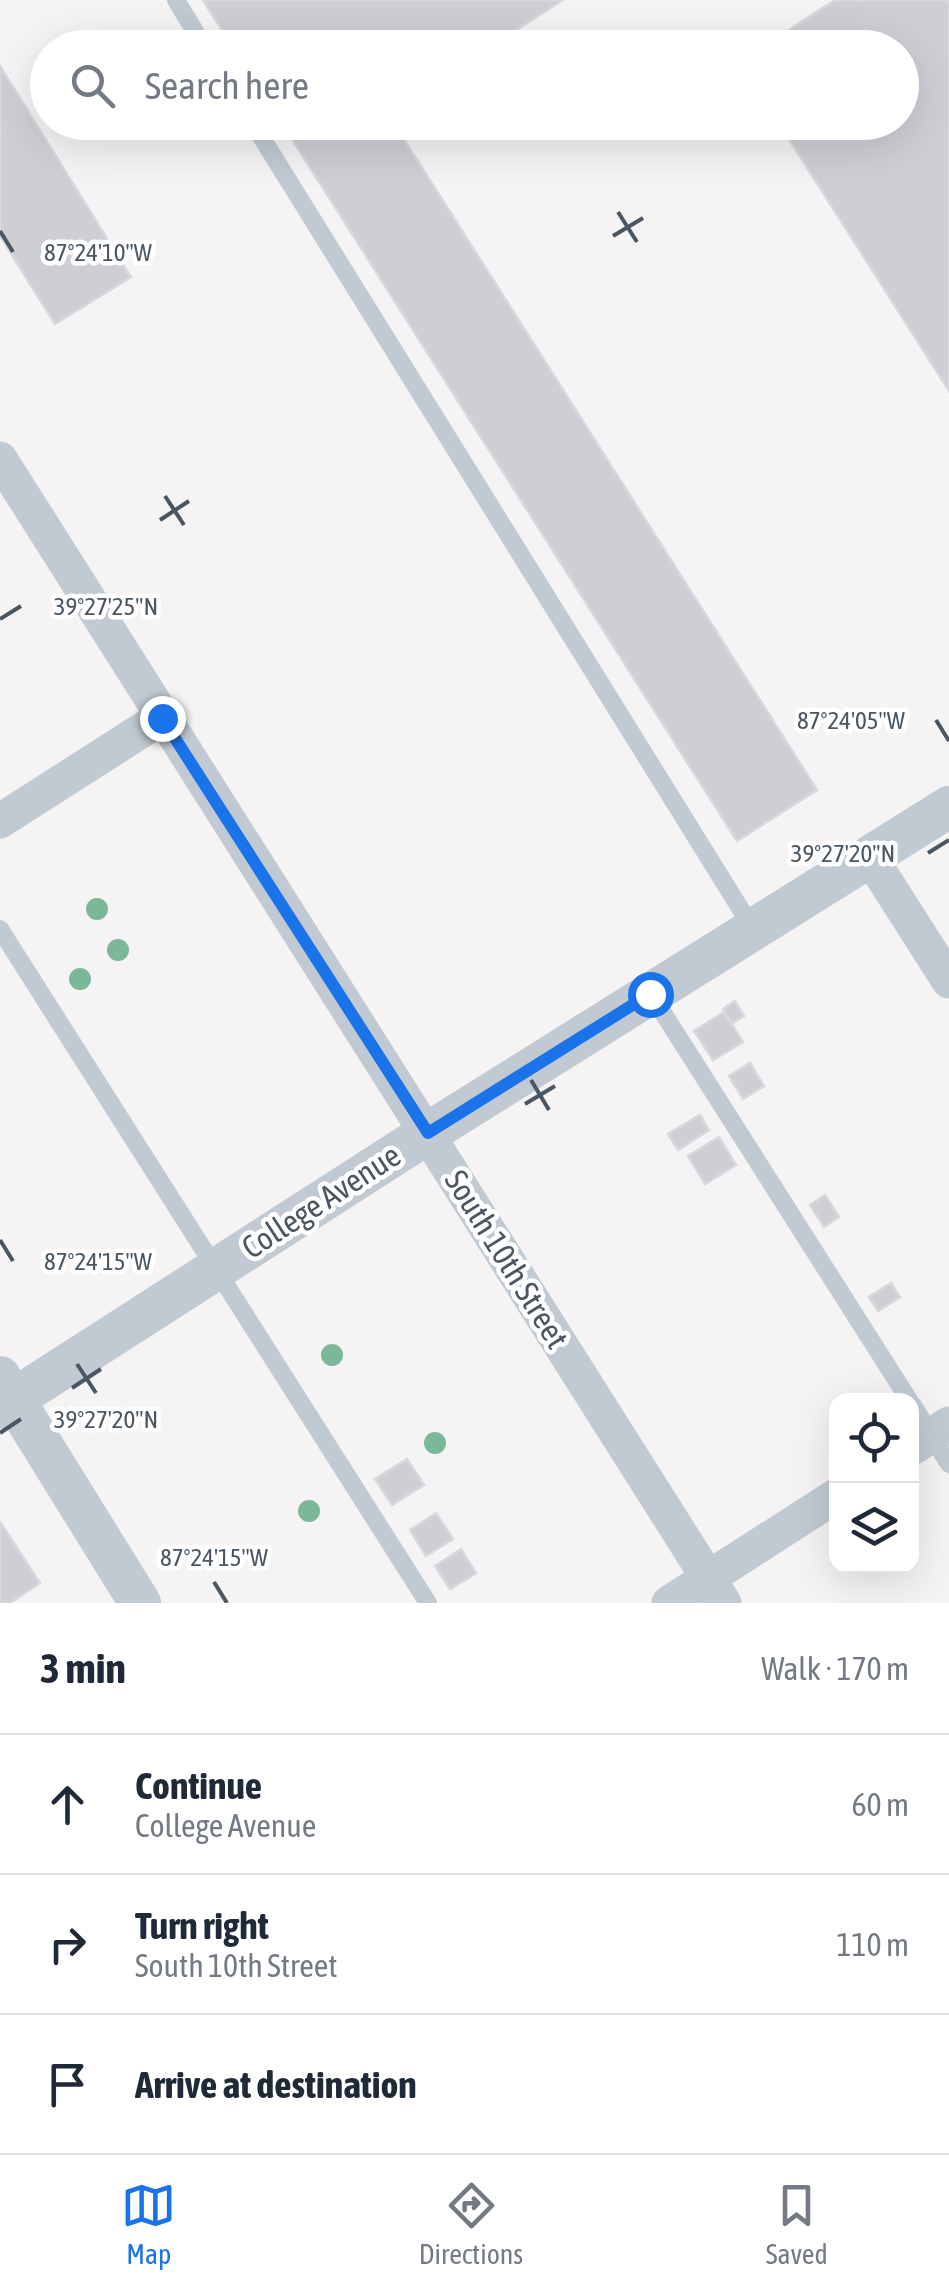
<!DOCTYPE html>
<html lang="en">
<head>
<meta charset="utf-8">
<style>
  :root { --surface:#fff; --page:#f2f2f3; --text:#1f2937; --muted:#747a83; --line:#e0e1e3; --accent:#1a73e8 }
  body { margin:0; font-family:"Asap Condensed",sans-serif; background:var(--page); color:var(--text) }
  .controls { position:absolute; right:30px; bottom:30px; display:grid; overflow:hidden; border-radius:20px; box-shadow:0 10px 40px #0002 }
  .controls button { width:90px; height:90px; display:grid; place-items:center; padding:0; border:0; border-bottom:2px solid var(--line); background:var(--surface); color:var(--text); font:50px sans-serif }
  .stop { position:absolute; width:30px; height:30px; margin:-22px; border:8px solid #1a73e8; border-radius:50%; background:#fff }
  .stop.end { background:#1a73e8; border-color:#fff; box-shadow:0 2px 10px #0008 }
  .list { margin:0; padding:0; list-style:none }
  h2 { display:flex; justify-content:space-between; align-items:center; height:130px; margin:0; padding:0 40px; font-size:42px }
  h2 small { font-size:32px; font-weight:400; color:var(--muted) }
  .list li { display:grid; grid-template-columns:65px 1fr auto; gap:30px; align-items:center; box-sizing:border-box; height:140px; padding:0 40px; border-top:2px solid var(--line) }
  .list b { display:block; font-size:38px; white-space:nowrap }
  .list p { margin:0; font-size:32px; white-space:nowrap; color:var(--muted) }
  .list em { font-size:32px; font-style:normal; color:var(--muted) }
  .icon { flex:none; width:55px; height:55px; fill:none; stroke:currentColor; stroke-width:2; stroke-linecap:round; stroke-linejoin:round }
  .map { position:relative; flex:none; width:949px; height:1603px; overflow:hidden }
  .search { position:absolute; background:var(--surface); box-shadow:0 10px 40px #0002; left:30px; right:30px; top:30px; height:110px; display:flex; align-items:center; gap:25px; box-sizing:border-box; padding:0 35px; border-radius:55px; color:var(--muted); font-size:38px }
  .sheet { height:550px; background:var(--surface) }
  nav { display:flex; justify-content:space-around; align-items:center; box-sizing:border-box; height:140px; border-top:2px solid var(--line); background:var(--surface); font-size:28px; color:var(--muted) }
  nav a { display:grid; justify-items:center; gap:5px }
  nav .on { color:var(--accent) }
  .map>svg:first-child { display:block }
  .building { fill:#cdcfd5; stroke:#d7d9de; stroke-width:2.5 }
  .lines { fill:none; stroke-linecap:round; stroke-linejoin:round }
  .service { stroke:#c1cad2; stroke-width:18 }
  .minor { stroke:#c1cad2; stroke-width:35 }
  .tertiary { stroke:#c1cad2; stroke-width:42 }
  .tree { fill:#7bb799 }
  .route { stroke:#1a73e8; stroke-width:12 }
  .ticks { fill:none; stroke:#4a5661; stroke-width:4 }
  .labels { text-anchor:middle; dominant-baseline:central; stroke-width:9; stroke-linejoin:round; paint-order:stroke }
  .street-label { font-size:32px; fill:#4a5661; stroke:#fff }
  .ticks-label { font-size:25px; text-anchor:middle; fill:#4a5661; stroke:#fff; stroke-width:9; stroke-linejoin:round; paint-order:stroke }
</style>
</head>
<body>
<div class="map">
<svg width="949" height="1603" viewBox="0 0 949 1603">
  <rect width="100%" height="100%" fill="#f5f3f3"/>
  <g class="building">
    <path d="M 203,0 L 563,0 L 488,48 L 233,48 Z"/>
    <path d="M 835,0 L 949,0 L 949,391 L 778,122 L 902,122 L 902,48 L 761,48 Z"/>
    <path d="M 0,66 L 131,277 L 55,324 L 0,236 Z"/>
    <path d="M 281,122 L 393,122 L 817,790 L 737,841 Z"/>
    <path d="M 735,1001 L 744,1016 L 731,1024 L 723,1009 Z"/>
    <path d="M 724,1012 L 743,1042 L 713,1060 L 694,1031 Z"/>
    <path d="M 750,1063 L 764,1086 L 743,1099 L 729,1076 Z"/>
    <path d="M 700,1115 L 709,1130 L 678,1150 L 668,1134 Z"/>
    <path d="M 719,1137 L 736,1165 L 705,1184 L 688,1156 Z"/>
    <path d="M 825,1195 L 839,1217 L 824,1227 L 810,1205 Z"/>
    <path d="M 891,1283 L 900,1297 L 878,1311 L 869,1297 Z"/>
    <path d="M 407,1459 L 424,1485 L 392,1505 L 375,1479 Z"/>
    <path d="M 436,1513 L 453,1539 L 426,1556 L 410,1530 Z"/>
    <path d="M 0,1522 L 40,1583 L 10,1603 L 0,1603 Z"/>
    <path d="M 461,1549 L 476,1573 L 450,1589 L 435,1566 Z"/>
  </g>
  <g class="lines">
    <g class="service">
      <path d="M 176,0 L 205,48"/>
      <path d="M 252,122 L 753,929"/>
      <path d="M 0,929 L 428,1603"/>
      <path d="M 651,994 L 909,1400"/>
      <path d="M 912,1404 L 949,1464"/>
    </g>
    <g class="minor">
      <path d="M 0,459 L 724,1603"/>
      <path d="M 0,821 L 161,718"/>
      <path d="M 870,857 L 949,981"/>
      <path d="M 912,1448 L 949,1424"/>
      <path d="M 669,1603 L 836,1496"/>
    </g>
    <g class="tertiary">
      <path d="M 0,1377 L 140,1603"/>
      <path d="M 0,1408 L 428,1133 L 949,807"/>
    </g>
  </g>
  <g class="tree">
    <circle cx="97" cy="909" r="11"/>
    <circle cx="118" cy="950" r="11"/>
    <circle cx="80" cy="979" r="11"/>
    <circle cx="332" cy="1355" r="11"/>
    <circle cx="435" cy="1443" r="11"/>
    <circle cx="309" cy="1511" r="11"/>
  </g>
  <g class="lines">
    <path class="route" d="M 162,718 L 428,1133 L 650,994"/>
  </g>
  <path class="ticks" d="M 618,212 L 637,242M 0,231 L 13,252M 613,236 L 643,218M 165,496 L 184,525M 160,520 L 189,501M 0,619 L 21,606M 936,720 L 949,741M 928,853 L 949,840M 531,1080 L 549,1110M 525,1104 L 555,1086M 0,1240 L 13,1261M 77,1364 L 96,1393M 72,1388 L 101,1369M 0,1433 L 21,1419M 214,1582 L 227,1603"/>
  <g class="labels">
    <g class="street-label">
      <text transform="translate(321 1201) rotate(-33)">College Avenue</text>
      <text transform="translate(507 1259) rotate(58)">South 10th Street</text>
    </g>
  </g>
  <g class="ticks-label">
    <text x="98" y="261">87°24'10"W</text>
    <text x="106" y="615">39°27'25"N</text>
    <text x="851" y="729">87°24'05"W</text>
    <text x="843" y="862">39°27'20"N</text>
    <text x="98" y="1270">87°24'15"W</text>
    <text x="106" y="1428">39°27'20"N</text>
    <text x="214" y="1566">87°24'15"W</text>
  </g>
</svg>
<div class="controls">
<button><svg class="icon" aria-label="locate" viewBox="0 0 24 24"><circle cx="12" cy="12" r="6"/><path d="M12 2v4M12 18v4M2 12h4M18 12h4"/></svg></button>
<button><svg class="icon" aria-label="layers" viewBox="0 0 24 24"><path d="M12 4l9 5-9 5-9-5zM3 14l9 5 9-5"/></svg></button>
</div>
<div class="stop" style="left:650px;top:994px"></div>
<div class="stop end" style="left:162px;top:718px"></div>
<div class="search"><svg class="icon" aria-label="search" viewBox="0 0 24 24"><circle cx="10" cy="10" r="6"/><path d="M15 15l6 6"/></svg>Search here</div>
</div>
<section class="sheet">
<h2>3 min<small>Walk · 170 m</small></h2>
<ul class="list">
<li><svg class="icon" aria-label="ahead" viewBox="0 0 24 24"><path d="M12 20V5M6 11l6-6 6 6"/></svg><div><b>Continue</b><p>College Avenue</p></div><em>60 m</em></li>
<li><svg class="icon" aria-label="right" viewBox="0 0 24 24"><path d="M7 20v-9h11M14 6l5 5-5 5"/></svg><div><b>Turn right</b><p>South 10th Street</p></div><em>110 m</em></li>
<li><svg class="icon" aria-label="arrive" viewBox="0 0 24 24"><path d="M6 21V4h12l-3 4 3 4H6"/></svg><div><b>Arrive at destination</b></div></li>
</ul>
</section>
<nav>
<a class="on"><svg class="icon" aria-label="map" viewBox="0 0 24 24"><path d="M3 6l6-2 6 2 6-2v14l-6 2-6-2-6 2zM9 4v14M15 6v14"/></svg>Map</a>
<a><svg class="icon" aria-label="directions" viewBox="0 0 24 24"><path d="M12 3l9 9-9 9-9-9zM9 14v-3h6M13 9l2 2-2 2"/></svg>Directions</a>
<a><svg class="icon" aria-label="saved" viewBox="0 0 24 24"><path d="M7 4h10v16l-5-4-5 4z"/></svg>Saved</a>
</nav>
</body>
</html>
